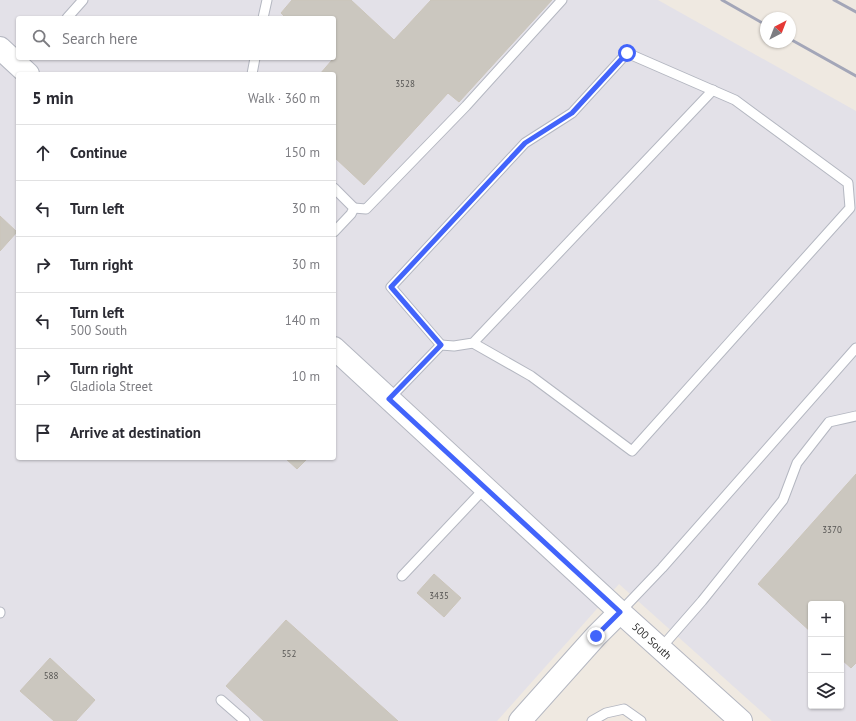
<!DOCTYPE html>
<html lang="en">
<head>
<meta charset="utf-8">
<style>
  :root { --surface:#fff; --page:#f2f2f3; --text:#2b2b33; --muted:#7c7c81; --line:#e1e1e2 }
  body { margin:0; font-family:"PT Sans",sans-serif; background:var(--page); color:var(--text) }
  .controls { position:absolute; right:12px; bottom:12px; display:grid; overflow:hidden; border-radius:4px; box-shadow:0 1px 3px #0004 }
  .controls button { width:36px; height:36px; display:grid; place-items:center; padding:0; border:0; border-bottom:1px solid var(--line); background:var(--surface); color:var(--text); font:20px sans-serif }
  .compass { position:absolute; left:760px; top:12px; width:36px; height:36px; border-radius:50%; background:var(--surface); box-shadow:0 1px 3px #0004; rotate:42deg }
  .stop { position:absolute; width:12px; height:12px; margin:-9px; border:3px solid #4264fb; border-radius:50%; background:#fff }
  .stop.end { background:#4264fb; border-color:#fff; box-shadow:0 1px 4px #0008 }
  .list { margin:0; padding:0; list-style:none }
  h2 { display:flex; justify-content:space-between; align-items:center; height:52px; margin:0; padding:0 16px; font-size:17px }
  h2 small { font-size:13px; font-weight:400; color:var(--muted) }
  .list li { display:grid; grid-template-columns:26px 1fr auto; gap:12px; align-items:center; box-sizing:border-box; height:56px; padding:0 16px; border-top:1px solid var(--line) }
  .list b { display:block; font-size:15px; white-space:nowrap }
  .list p { margin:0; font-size:13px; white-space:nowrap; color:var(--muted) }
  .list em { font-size:13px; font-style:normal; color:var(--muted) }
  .icon { flex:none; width:22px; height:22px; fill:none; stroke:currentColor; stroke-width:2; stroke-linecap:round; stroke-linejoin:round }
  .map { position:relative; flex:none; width:856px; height:721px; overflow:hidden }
  .search { position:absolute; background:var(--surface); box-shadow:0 1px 3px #0004; left:16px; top:16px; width:320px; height:44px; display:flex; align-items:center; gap:10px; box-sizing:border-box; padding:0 14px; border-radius:4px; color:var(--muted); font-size:15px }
  .panel { position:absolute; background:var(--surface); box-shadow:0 1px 3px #0004; left:16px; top:72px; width:320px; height:388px; border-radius:4px }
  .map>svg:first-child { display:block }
  .industrial { fill:#e3e1e8; fill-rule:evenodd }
  .building { fill:#cbc7bf; stroke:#cbc5ba }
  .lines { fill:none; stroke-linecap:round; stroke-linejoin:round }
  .service-casing { stroke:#b4b7c1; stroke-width:11 }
  .tertiary-casing { stroke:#b4b7c1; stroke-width:24 }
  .service { stroke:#fff; stroke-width:9 }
  .tertiary { stroke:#fff; stroke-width:22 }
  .rail { stroke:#a3a6b8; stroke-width:3 }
  .route { stroke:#4264fb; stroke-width:5 }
  .labels { text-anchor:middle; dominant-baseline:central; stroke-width:3; stroke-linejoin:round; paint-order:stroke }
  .number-label { font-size:9px; fill:#555452 }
  .street-label { font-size:11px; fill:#2e2e2e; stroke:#fff }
</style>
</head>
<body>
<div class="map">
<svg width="856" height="721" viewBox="0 0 856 721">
  <rect width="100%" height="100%" fill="#efe9e1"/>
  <path class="industrial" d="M 0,0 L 658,0 L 856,111 L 856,721 L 772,721 L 619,584 L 497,721 L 0,721 ZM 18,18 L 334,18 L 334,58 L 18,58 ZM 18,74 L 334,74 L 334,458 L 18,458 ZM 811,604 L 841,604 L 841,706 L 811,706 Z"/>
  <g class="building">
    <path d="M 292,0 L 351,0 L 394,40 L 431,0 L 552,0 L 459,102 L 448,93 L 364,185 L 334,157 L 334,74 L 320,74 L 332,60 L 330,58 L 334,58 L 334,18 L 286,18 L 281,13 Z"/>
    <path d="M 0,216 L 17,232 L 0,251 Z"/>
    <path d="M 285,458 L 308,458 L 297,469 Z"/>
    <path d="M 856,474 L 856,663 L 851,668 L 841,659 L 841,604 L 811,604 L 811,632 L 758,584 Z"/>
    <path d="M 434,574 L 461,598 L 444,617 L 417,593 Z"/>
    <path d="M 286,620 L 398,721 L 264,721 L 226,686 Z"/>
    <path d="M 50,658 L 95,700 L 76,721 L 54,721 L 20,691 Z"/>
  </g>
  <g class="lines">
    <defs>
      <g id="service">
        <path d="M 67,18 L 83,0"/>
        <path d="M 263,18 L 267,0"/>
        <path d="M 252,74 L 255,58"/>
        <path d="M 334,188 L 354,208 L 351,214 L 334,232"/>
        <path d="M 354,208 L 366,209 L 466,106 L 562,0"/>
        <path d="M 441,345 L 391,287 L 525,143 L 572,113 L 627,53 L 735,100 L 848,183 L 850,208 L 632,451 L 531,376 L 473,343"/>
        <path d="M 389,399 L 441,345 L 454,346 L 473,343 L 713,90"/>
        <path d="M 402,576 L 485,488"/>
        <path d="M 620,612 L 662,568 L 856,348"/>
        <path d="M 0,613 L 0,612"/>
        <path d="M 660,649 L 702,601 L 783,500 L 797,463 L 829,422 L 856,416"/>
        <path d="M 221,700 L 245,721"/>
        <path d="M 592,721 L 606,713 L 624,709 L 641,721"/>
      </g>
      <g id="tertiary">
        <path d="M 0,48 L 28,74"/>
        <path d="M 334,348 L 620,612 L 741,721"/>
        <path d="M 520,721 L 596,636 L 620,612"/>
      </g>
    </defs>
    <use href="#service" class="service-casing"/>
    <use href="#tertiary" class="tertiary-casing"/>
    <use href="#service" class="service"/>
    <use href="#tertiary" class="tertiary"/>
    <g class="rail">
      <path d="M 722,0 L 766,25"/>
      <path d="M 834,0 L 856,12"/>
      <path d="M 790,39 L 856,76"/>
    </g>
  </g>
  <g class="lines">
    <path class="route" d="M 596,636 L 620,612 L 389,399 L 441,345 L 391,287 L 525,143 L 572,113 L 627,53"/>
  </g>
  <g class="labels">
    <g class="number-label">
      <text x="405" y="83">3528</text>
      <text x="832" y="529">3370</text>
      <text x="439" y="595">3435</text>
      <text x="289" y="653">552</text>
      <text x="51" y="675">588</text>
    </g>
    <g class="street-label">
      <text transform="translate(652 641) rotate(42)">500 South</text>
    </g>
  </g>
</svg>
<div class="controls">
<button>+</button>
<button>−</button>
<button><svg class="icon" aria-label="layers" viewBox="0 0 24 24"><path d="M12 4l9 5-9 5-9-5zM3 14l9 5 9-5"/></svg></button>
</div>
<svg class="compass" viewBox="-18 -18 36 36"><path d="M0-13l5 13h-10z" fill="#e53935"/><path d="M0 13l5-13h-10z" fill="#7c7c81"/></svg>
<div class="stop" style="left:627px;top:53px"></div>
<div class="stop end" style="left:596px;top:636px"></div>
<div class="search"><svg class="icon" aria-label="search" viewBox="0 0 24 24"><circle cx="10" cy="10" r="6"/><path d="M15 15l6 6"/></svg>Search here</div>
<section class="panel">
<h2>5 min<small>Walk · 360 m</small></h2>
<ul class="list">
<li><svg class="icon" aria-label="ahead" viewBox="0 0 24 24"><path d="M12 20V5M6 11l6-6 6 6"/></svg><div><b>Continue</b></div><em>150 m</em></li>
<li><svg class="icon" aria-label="left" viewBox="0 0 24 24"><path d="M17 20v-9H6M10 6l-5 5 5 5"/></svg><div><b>Turn left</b></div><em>30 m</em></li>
<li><svg class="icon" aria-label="right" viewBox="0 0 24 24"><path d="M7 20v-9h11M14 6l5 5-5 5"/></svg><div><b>Turn right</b></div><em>30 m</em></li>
<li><svg class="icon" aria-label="left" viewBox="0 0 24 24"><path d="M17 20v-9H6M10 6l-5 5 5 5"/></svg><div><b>Turn left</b><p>500 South</p></div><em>140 m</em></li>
<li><svg class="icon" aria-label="right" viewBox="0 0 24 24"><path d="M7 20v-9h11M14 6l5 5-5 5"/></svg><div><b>Turn right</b><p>Gladiola Street</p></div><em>10 m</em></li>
<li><svg class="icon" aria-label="arrive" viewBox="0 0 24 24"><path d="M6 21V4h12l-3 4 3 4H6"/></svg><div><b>Arrive at destination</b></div></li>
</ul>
</section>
</div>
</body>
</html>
